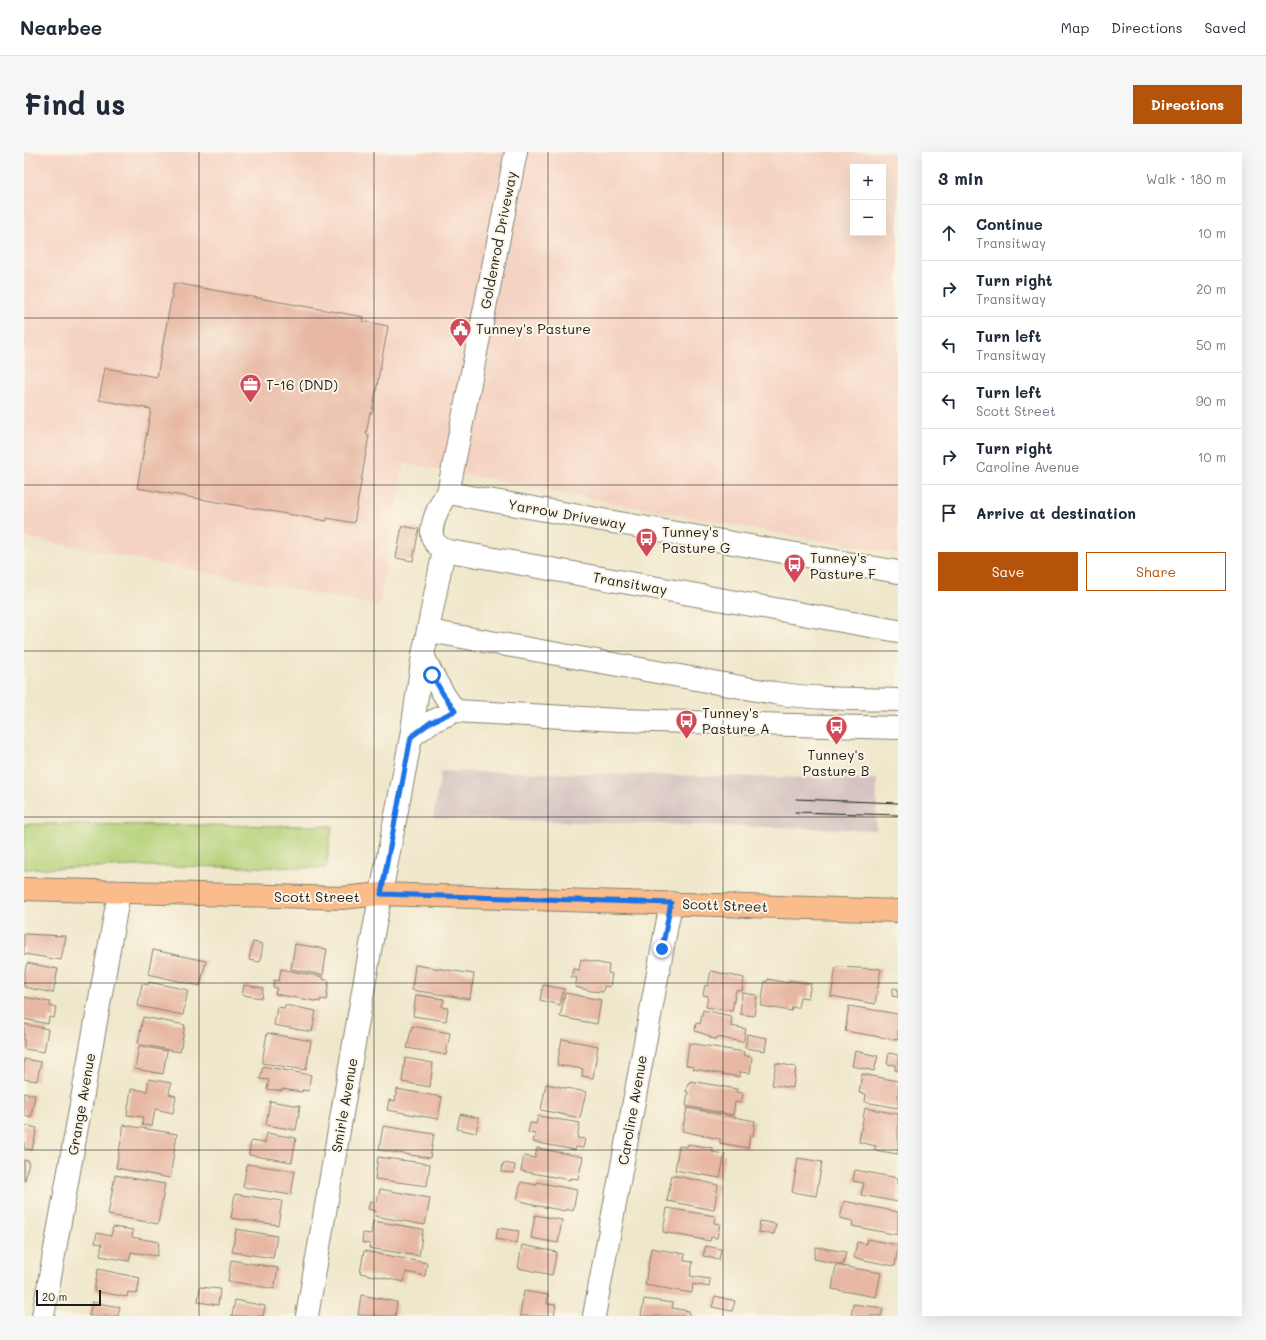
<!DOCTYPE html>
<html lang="en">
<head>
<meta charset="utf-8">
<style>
  :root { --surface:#fff; --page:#f6f6f7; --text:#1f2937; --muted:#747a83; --line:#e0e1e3; --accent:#b45309 }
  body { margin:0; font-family:Mali,sans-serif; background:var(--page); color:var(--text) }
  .controls { position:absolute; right:12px; top:12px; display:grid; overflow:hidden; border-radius:0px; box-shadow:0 4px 16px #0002 }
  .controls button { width:36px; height:36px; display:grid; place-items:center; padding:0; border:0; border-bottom:1px solid var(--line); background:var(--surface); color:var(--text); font:20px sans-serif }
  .scale { position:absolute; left:12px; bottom:10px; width:65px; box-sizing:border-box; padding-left:4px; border:2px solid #1c1c1c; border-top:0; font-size:11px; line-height:14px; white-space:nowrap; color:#1c1c1c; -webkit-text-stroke:3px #fcf5e5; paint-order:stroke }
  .stop { position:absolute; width:12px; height:12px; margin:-9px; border:3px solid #1a73e8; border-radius:50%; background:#fff }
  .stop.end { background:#1a73e8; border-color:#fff; box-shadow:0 1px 4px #0008 }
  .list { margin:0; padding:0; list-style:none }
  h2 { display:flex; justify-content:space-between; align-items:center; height:52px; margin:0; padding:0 16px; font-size:17px }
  h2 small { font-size:13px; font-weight:400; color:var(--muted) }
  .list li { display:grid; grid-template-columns:26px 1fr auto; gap:12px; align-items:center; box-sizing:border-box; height:56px; padding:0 16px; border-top:1px solid var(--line) }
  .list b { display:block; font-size:15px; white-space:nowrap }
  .list p { margin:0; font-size:13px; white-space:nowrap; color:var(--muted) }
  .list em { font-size:13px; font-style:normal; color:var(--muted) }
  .actions { display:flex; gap:8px; padding:12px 16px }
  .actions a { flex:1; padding:9px 0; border:1px solid var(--accent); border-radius:0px; text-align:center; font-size:14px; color:var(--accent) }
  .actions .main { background:var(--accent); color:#fff }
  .icon { flex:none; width:22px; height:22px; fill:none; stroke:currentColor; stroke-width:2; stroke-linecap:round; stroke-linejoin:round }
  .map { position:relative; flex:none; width:874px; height:1164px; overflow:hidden; border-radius:0px }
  header { display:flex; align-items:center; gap:24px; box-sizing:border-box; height:56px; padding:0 20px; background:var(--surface); border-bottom:1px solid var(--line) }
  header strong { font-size:19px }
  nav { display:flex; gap:22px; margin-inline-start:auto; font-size:14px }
  .intro { display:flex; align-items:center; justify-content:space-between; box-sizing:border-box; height:96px; padding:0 24px }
  h1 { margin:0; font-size:28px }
  .button { padding:10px 18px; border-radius:0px; background:var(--accent); color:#fff; font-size:14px; font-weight:700 }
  main { display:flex; gap:24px; padding:0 24px }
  aside { flex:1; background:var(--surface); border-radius:0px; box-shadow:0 4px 16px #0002 }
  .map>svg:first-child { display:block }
  .built { fill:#f5d3c2; fill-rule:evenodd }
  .industrial { fill:#d1c0bd }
  .green { fill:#b3d178; stroke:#68764a }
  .building { fill:#e7b7a3 }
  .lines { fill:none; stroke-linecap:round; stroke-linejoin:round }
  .minor-casing { stroke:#868273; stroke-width:24 }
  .major-casing { stroke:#868273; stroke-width:24 }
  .minor { stroke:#fff; stroke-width:22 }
  .major { stroke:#f9bc8a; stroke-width:22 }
  .tram { stroke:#1c1c1c; stroke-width:1 }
  .route { stroke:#1a73e8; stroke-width:5 }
  .grid { fill:none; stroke:#1c1c1c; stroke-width:1; stroke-opacity:0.55 }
  .labels { text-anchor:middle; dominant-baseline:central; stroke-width:4; stroke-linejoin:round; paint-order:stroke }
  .street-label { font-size:14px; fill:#1c1c1c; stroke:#fcf5e5 }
  .poi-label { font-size:14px; fill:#1c1c1c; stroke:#fcf5e5; text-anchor:start }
</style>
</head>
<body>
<header>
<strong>Nearbee</strong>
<nav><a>Map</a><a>Directions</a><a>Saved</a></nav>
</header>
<div class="intro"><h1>Find us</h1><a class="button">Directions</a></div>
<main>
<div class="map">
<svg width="874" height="1164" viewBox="0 0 874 1164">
  <rect width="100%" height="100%" fill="#fcf5e5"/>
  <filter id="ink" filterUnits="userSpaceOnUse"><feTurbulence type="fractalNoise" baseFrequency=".025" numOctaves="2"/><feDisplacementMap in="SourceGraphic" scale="8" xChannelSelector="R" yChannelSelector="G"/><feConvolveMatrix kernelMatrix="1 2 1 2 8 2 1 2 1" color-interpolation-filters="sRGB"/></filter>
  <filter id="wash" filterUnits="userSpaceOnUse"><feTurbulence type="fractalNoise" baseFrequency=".012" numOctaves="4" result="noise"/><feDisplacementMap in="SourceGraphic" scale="16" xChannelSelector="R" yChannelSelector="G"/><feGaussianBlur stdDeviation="0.9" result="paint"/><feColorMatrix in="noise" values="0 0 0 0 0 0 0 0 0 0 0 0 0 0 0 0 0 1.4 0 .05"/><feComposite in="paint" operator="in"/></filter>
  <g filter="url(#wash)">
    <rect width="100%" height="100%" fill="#efe7ca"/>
    <path class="built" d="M 0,0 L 874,0 L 874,402 L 692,370 L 380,311 L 355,454 L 0,385 ZM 829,15 L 859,15 L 859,81 L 829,81 Z"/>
    <path class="industrial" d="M 417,619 L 853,627 L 852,678 L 409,666 Z"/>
    <path class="green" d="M 0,672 L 308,674 L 302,716 L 120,714 L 0,717 Z"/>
    <g id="blocks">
      <g class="building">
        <path d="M 150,131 L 340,165 L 339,169 L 364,174 L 348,261 L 346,261 L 342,282 L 345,283 L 330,371 L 303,366 L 303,369 L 113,336 L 127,257 L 75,248 L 81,216 L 133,225 Z"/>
        <path d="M 378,374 L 395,377 L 389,409 L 372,406 Z"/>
        <path d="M 0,782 L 42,784 L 37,808 L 0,802 Z"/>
        <path d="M 229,790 L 239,792 L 236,810 L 225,808 Z"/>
        <path d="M 271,792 L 303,797 L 299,823 L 267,817 Z"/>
        <path d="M 129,798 L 182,809 L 176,834 L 124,822 Z"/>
        <path d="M 557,807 L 585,813 L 584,821 L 588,822 L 586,835 L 580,834 L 579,840 L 567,839 L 551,835 L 553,826 L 547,825 L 549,817 L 555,818 Z"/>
        <path d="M 3,811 L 34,817 L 29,841 L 0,835 L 0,824 Z"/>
        <path d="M 391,813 L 450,822 L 446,847 L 388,838 Z"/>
        <path d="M 812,815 L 857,817 L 851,852 L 807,844 Z"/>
        <path d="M 257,817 L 299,825 L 299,827 L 305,829 L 302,848 L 296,847 L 296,850 L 251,842 L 253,836 L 249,835 L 250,828 L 255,829 Z"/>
        <path d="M 687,819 L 720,826 L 718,839 L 712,838 L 708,859 L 682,855 L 684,844 L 679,843 L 681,833 L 684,834 Z"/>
        <path d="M 744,827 L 764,831 L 765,828 L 787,832 L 784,846 L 776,845 L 774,856 L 768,855 L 767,859 L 737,854 L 741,829 L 743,830 Z"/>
        <path d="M 125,830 L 164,838 L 159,863 L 114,854 L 118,832 L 124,833 Z"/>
        <path d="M 220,833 L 239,836 L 238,846 L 218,843 Z"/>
        <path d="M 519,833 L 540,837 L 536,853 L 516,848 Z"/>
        <path d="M 869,836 L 874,837 L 874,845 L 868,844 Z"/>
        <path d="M 541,841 L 577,848 L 573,872 L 536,865 Z"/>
        <path d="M 718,841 L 733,843 L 730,864 L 716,862 Z"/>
        <path d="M 392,843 L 420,847 L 418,855 L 424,856 L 422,869 L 389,864 Z"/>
        <path d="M 0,845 L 26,850 L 26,854 L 32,855 L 30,866 L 25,865 L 24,872 L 0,867 Z"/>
        <path d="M 261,853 L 292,859 L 288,880 L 250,873 L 253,855 L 260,856 Z"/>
        <path d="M 825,854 L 874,862 L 874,888 L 821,879 Z"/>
        <path d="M 679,858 L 707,864 L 707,866 L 708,866 L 707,874 L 722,877 L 719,890 L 693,885 L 692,887 L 686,886 L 686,884 L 671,879 L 672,871 L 676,872 Z"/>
        <path d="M 119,865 L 161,873 L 156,900 L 114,892 Z"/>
        <path d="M 0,872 L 24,877 L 20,900 L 0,897 Z"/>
        <path d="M 388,874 L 426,881 L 422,903 L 383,896 Z"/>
        <path d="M 243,881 L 287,889 L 282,918 L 238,911 Z"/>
        <path d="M 723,882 L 743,886 L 741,899 L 721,896 Z"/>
        <path d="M 538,887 L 574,894 L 569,926 L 558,924 L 559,917 L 533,913 Z"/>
        <path d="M 665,891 L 720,900 L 719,903 L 728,905 L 726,921 L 716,920 L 716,925 L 669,917 L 669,915 L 662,913 Z"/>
        <path d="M 115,894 L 143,899 L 139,922 L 111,917 Z"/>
        <path d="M 831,899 L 854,904 L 850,919 L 828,914 Z"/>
        <path d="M 865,901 L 874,903 L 874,919 L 871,918 L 871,913 L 863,912 Z"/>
        <path d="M 381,906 L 409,911 L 406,935 L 378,930 Z"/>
        <path d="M 0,907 L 17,910 L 13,929 L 0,927 Z"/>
        <path d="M 752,911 L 772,915 L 769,936 L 748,933 Z"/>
        <path d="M 239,914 L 287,923 L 284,939 L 278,938 L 278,940 L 258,937 L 258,939 L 243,937 L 245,928 L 236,927 Z"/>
        <path d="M 838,922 L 874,929 L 874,956 L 841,950 L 842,942 L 835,941 Z"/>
        <path d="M 125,927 L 147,931 L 145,942 L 152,944 L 149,961 L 131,957 L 128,974 L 118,973 L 119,965 L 103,963 L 107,937 L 123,939 Z"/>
        <path d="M 666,929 L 713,937 L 712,940 L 719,941 L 717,951 L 711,950 L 709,963 L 662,954 L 664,940 L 662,940 L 664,931 L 666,931 Z"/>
        <path d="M 522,932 L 562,940 L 556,966 L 517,958 Z"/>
        <path d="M 373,937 L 418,945 L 414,967 L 363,958 L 365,948 L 371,949 Z"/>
        <path d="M 0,941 L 11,943 L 7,965 L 0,963 Z"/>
        <path d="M 246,949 L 276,954 L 272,978 L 242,973 Z"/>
        <path d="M 663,956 L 731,969 L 729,984 L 726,983 L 724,996 L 696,991 L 696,987 L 658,979 Z"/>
        <path d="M 841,956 L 874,962 L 874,1002 L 850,998 L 852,994 L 835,990 Z"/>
        <path d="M 436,962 L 455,966 L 452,981 L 433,977 Z"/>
        <path d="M 514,964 L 556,971 L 553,986 L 561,987 L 559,996 L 552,995 L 551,998 L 509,990 L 511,982 L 504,981 L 506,971 L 512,972 Z"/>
        <path d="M 0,973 L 13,976 L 8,998 L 0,996 Z"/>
        <path d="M 100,973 L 153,982 L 146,1026 L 92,1016 Z"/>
        <path d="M 359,974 L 410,982 L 406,1006 L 355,998 Z"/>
        <path d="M 243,981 L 272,986 L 268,1010 L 225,1003 L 227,989 L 241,991 Z"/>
        <path d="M 664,992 L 689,996 L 688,1000 L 701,1002 L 696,1026 L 651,1018 L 655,994 L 663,995 Z"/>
        <path d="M 513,996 L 559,1005 L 554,1027 L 546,1026 L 546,1028 L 497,1019 L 500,1004 L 511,1006 Z"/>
        <path d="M 354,1005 L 406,1012 L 403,1034 L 351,1027 Z"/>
        <path d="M 774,1006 L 798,1010 L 792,1044 L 768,1040 Z"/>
        <path d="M 0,1008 L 5,1009 L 1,1029 L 0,1029 Z"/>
        <path d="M 479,1011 L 491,1013 L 490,1021 L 478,1020 Z"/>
        <path d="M 223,1012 L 271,1019 L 267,1043 L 219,1035 Z"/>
        <path d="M 831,1018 L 874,1026 L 874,1050 L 837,1043 L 840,1031 L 829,1029 Z"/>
        <path d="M 91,1023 L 141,1032 L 134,1072 L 84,1063 Z"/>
        <path d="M 648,1023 L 694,1033 L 690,1058 L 643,1049 Z"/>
        <path d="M 497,1030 L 513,1033 L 513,1030 L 553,1038 L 549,1059 L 542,1057 L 542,1059 L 509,1053 L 509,1052 L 493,1048 Z"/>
        <path d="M 356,1037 L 406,1046 L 401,1073 L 351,1064 L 352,1059 L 344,1057 L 346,1049 L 353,1050 Z"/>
        <path d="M 211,1042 L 258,1049 L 254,1073 L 207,1066 Z"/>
        <path d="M 820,1049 L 874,1060 L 874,1083 L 828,1074 L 829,1069 L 816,1066 Z"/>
        <path d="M 643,1056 L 691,1064 L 690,1071 L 696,1072 L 693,1086 L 687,1085 L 686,1089 L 639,1080 Z"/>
        <path d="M 511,1063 L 538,1068 L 534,1091 L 507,1086 Z"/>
        <path d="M 349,1069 L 399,1077 L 395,1104 L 345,1096 L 346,1092 L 338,1091 L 339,1081 L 347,1082 Z"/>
        <path d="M 736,1069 L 752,1072 L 750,1082 L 734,1080 Z"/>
        <path d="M 89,1075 L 109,1078 L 108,1085 L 135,1090 L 133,1104 L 107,1100 L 105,1109 L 76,1104 L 78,1092 L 71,1091 L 73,1081 L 87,1084 Z"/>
        <path d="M 474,1076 L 495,1079 L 493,1091 L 472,1087 Z"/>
        <path d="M 212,1077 L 253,1084 L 249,1106 L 208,1100 Z"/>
        <path d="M 843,1087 L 874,1093 L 871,1114 L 830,1106 L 833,1090 L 842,1092 Z"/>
        <path d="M 498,1093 L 533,1100 L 528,1123 L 494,1116 Z"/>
        <path d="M 682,1094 L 697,1097 L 695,1108 L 679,1104 Z"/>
        <path d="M 792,1095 L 822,1100 L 819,1113 L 790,1107 Z"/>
        <path d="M 627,1096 L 661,1102 L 660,1109 L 669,1110 L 666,1124 L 686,1127 L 685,1135 L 669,1132 L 668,1141 L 621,1133 Z"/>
        <path d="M 340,1099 L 403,1111 L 401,1124 L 382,1120 L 380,1130 L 336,1121 Z"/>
        <path d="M 207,1108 L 254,1116 L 250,1137 L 204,1129 Z"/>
        <path d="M 812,1113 L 857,1121 L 852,1145 L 808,1137 Z"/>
        <path d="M 74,1117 L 116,1126 L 113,1142 L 104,1140 L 103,1145 L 70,1139 Z"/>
        <path d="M 176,1135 L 196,1137 L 194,1153 L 174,1150 Z"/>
        <path d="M 500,1139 L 524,1143 L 523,1152 L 532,1153 L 530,1164 L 496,1164 Z"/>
        <path d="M 337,1143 L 373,1150 L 371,1164 L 334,1163 Z"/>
        <path d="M 691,1144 L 711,1149 L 708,1159 L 688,1155 Z"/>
        <path d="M 620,1147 L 649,1151 L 648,1156 L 665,1159 L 665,1164 L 617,1164 Z"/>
        <path d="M 211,1148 L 241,1154 L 239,1164 L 208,1164 Z"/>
        <path d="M 68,1150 L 96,1155 L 94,1164 L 65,1164 Z"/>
        <path d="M 829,1152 L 859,1156 L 857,1164 L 827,1164 Z"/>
      </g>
    </g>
  </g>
  <g filter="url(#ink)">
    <use href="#blocks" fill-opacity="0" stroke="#868273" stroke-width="1"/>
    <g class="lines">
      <defs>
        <g id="minor">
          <path d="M 424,341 L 874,420"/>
          <path d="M 424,341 L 492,0"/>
          <path d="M 420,398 C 416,395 412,393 410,389 C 403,377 416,350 424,341"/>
          <path d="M 405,479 L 750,541 C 791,547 833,547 874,548"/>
          <path d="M 399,503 C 408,524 418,541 431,559"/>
          <path d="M 387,585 L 407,570 L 431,559 L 595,568 L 874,576"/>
          <path d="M 19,1164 L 95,741"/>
          <path d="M 283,1164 L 347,793 L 387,585 L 399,503 L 420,398 L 874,479"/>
          <path d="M 570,1164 L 647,751"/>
        </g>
        <path id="major" d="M 0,737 L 318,746 L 357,742 L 874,759"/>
      </defs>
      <use href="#minor" class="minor-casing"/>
      <use href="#major" class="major-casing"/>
      <use href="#minor" class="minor"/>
      <use href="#major" class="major"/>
      <g class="tram">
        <path d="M 772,647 L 874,651"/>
        <path d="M 771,660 L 874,663"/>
      </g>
    </g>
  </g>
  <g class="lines" filter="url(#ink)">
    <path class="route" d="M 408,523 L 419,542 L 431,559 L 407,570 L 387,585 L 357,742 L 647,751 L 638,797"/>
  </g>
  <path class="grid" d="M 175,0 L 175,1164M 350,0 L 350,1164M 524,0 L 524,1164M 699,0 L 699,1164M 0,166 L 874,166M 0,333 L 874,333M 0,499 L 874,499M 0,665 L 874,665M 0,831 L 874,831M 0,998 L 874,998"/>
  <defs>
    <symbol id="civic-pin" viewBox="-11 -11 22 30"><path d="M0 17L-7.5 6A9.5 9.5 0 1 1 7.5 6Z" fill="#d1495b" stroke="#fcf5e5"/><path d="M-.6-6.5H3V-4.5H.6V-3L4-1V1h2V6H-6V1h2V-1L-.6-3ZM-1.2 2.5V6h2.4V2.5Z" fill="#fff"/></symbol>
    <symbol id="office-pin" viewBox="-11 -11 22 30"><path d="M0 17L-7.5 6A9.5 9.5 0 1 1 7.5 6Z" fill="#d1495b" stroke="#fcf5e5"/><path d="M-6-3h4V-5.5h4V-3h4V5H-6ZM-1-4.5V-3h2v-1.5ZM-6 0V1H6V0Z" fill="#fff"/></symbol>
    <symbol id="bus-pin" viewBox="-11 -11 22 30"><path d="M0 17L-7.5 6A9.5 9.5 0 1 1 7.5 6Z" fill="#d1495b" stroke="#fcf5e5"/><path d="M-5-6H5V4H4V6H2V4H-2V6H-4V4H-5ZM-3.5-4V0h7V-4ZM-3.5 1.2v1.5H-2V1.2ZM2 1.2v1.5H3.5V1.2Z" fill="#fff"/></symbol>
  </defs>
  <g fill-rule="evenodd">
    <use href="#civic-pin" x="424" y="164" width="25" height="34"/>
    <use href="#office-pin" x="214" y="220" width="25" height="34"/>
    <use href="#bus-pin" x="610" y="374" width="25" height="34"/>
    <use href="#bus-pin" x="758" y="400" width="25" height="34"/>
    <use href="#bus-pin" x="650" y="556" width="25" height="34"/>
    <use href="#bus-pin" x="800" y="562" width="25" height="34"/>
  </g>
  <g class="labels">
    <g class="street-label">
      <text transform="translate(474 88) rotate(-79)">Goldenrod Driveway</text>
      <text transform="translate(543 362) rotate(10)">Yarrow Driveway</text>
      <text transform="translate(606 431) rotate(10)">Transitway</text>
      <text x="293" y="744">Scott Street</text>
      <text transform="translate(701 753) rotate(2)">Scott Street</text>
      <text transform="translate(57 952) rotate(-80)">Grange Avenue</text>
      <text transform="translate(320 953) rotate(-80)">Smirle Avenue</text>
      <text transform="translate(608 958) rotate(-80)">Caroline Avenue</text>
    </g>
    <g class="poi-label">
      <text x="452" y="176">Tunney's Pasture</text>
      <text x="242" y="232">T-16 (DND)</text>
      <text x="638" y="379">Tunney's<tspan x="638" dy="16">Pasture G</tspan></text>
      <text x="786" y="405">Tunney's<tspan x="786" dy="16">Pasture F</tspan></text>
      <text x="678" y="560">Tunney's<tspan x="678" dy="16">Pasture A</tspan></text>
      <text x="812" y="602" text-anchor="middle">Tunney's<tspan x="812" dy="16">Pasture B</tspan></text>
    </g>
  </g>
</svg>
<div class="controls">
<button>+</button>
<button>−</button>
</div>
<div class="scale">20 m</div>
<div class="stop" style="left:408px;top:523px"></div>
<div class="stop end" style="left:638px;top:797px"></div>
</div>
<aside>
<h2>3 min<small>Walk · 180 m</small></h2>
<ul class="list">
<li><svg class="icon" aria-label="ahead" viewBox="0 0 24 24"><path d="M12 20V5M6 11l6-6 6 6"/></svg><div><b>Continue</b><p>Transitway</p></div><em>10 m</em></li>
<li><svg class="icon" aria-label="right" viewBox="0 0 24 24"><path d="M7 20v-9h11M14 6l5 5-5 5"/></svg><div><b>Turn right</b><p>Transitway</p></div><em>20 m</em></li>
<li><svg class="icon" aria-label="left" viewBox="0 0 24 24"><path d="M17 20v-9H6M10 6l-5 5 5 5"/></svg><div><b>Turn left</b><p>Transitway</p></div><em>50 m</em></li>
<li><svg class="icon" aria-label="left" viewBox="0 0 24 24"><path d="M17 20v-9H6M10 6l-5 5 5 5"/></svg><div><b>Turn left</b><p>Scott Street</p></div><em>90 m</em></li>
<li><svg class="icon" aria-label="right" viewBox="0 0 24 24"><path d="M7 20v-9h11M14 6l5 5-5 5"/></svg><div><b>Turn right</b><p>Caroline Avenue</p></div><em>10 m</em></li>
<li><svg class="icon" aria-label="arrive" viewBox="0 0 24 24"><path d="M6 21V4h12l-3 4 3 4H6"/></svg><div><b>Arrive at destination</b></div></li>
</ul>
<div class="actions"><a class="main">Save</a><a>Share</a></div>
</aside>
</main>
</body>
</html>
